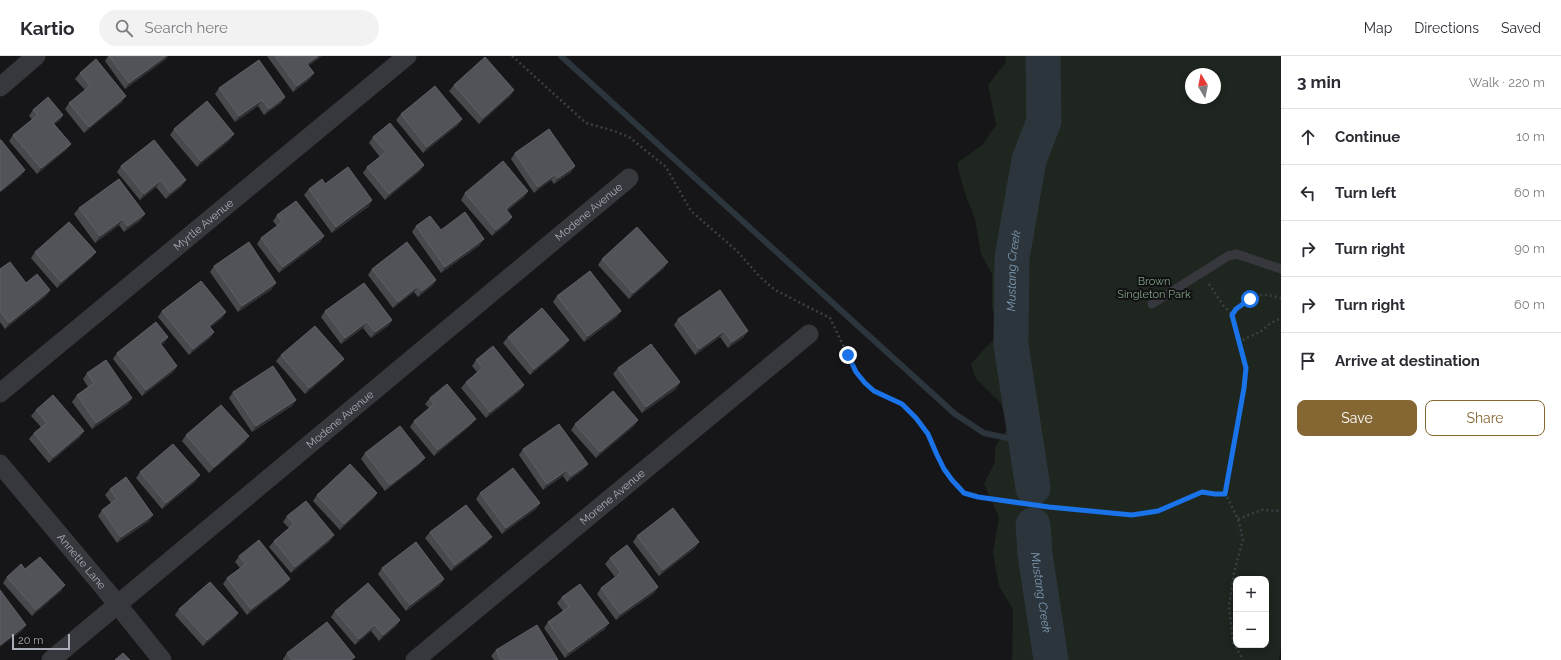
<!DOCTYPE html>
<html lang="en">
<head>
<meta charset="utf-8">
<style>
  :root { --surface:#fff; --page:#f2f2f3; --text:#2b2b33; --muted:#7c7c81; --line:#e1e1e2; --accent:#856733 }
  body { margin:0; font-family:Raleway,sans-serif; background:var(--page); color:var(--text) }
  .controls { position:absolute; right:12px; bottom:12px; display:grid; overflow:hidden; border-radius:8px; box-shadow:0 2px 10px #0003 }
  .controls button { width:36px; height:36px; display:grid; place-items:center; padding:0; border:0; border-bottom:1px solid var(--line); background:var(--surface); color:var(--text); font:20px sans-serif }
  .compass { position:absolute; left:1185px; top:12px; width:36px; height:36px; border-radius:50%; background:var(--surface); box-shadow:0 2px 10px #0003; rotate:350deg }
  .scale { position:absolute; left:12px; bottom:10px; width:58px; box-sizing:border-box; padding-left:4px; border:2px solid #a8adb8; border-top:0; font-size:11px; line-height:14px; white-space:nowrap; color:#a8adb8; -webkit-text-stroke:3px #111113; paint-order:stroke }
  .stop { position:absolute; width:12px; height:12px; margin:-9px; border:3px solid #1a73e8; border-radius:50%; background:#fff }
  .stop.end { background:#1a73e8; border-color:#fff; box-shadow:0 1px 4px #0008 }
  .list { margin:0; padding:0; list-style:none }
  h2 { display:flex; justify-content:space-between; align-items:center; height:52px; margin:0; padding:0 16px; font-size:17px }
  h2 small { font-size:13px; font-weight:400; color:var(--muted) }
  .list li { display:grid; grid-template-columns:26px 1fr auto; gap:12px; align-items:center; box-sizing:border-box; height:56px; padding:0 16px; border-top:1px solid var(--line) }
  .list b { display:block; font-size:15px; white-space:nowrap }
  .list em { font-size:13px; font-style:normal; color:var(--muted) }
  .actions { display:flex; gap:8px; padding:12px 16px }
  .actions a { flex:1; padding:9px 0; border:1px solid var(--accent); border-radius:8px; text-align:center; font-size:14px; color:var(--accent) }
  .actions .main { background:var(--accent); color:#fff }
  .icon { flex:none; width:22px; height:22px; fill:none; stroke:currentColor; stroke-width:2; stroke-linecap:round; stroke-linejoin:round }
  .map { position:relative; flex:none; width:1281px; height:604px; overflow:hidden }
  header { display:flex; align-items:center; gap:24px; box-sizing:border-box; height:56px; padding:0 20px; background:var(--surface); border-bottom:1px solid var(--line) }
  header strong { font-size:19px }
  nav { display:flex; gap:22px; margin-inline-start:auto; font-size:14px }
  .search { width:280px; height:36px; background:var(--page); display:flex; align-items:center; gap:10px; box-sizing:border-box; padding:0 14px; border-radius:22px; color:var(--muted); font-size:15px }
  main { display:flex }
  aside { flex:1; background:var(--surface) }
  .map>svg:first-child { display:block }
  .green { fill:#1e261f; fill-rule:evenodd }
  .lines { fill:none; stroke-linecap:round; stroke-linejoin:round }
  .stream { stroke:#2c353c; stroke-width:6 }
  .river { stroke:#2c353c; stroke-width:35 }
  .path { stroke:#3d3f44; stroke-width:2.5; stroke-dasharray:2 3; stroke-linecap:butt }
  .lane { stroke:#37383d; stroke-width:9 }
  .street { stroke:#37383d; stroke-width:19 }
  .wall { fill:#47494d }
  .shaded-wall { fill:#2f3033 }
  .building { fill:#525359; stroke:#5f6168 }
  .route { stroke:#1a73e8; stroke-width:5 }
  .labels { text-anchor:middle; dominant-baseline:central; stroke-width:4; stroke-linejoin:round; paint-order:stroke }
  .street-label { font-size:11px; fill:#a8adb8; stroke:#111113 }
  .park-label { font-size:11px; fill:#7fa381; stroke:#111113 }
  .water-label { font-size:12px; font-style:italic; fill:#7f9bb3; stroke:#111113 }
</style>
</head>
<body>
<header>
<strong>Kartio</strong>
<div class="search"><svg class="icon" aria-label="search" viewBox="0 0 24 24"><circle cx="10" cy="10" r="6"/><path d="M15 15l6 6"/></svg>Search here</div>
<nav><a>Map</a><a>Directions</a><a>Saved</a></nav>
</header>
<main>
<div class="map">
<svg width="1281" height="604" viewBox="0 0 1281 604">
  <rect width="100%" height="100%" fill="#161618"/>
  <path class="green" d="M 1005,0 L 1281,0 L 1281,591 L 1279,604 L 1012,604 L 1013,554 L 999,530 L 993,497 L 999,461 L 984,428 L 995,406 L 995,391 L 1011,367 L 1000,346 L 976,323 L 971,308 L 986,291 L 999,279 L 992,252 L 992,218 L 981,198 L 975,163 L 964,135 L 957,107 L 982,89 L 996,69 L 988,29 L 1006,6 ZM 1191,18 L 1215,18 L 1215,42 L 1191,42 ZM 1236,523 L 1266,523 L 1266,589 L 1236,589 Z"/>
  <g class="lines">
    <path class="stream" d="M 561,0 L 955,358 L 984,377 L 1026,386"/>
    <g class="river">
      <path id="s1" d="M 1033,432 L 1011,289 L 1012,202 L 1029,104 L 1044,65 L 1043,0"/>
      <path id="s2" d="M 1033,469 L 1035,498 L 1051,604"/>
    </g>
    <g class="path">
      <path d="M 512,0 L 586,67 L 614,75 L 629,81 L 666,111 L 691,155 L 737,195 L 759,220 L 775,234 L 830,262 L 856,316 L 865,327 L 874,335 L 902,348 L 915,362 L 928,378 L 937,399 L 945,413 L 952,424 L 964,437 L 978,441 L 1049,451 L 1132,459 L 1158,455 L 1202,436 L 1215,438 L 1225,437"/>
      <path d="M 1209,228 L 1223,249 L 1232,259 L 1246,311 L 1244,332 L 1225,437 L 1238,463 L 1243,483 L 1234,517 L 1229,550 L 1233,586 L 1243,604"/>
      <path d="M 1232,259 C 1238,249 1253,238 1265,239 C 1270,239 1276,241 1281,242"/>
      <path d="M 1238,286 L 1260,276 L 1271,267 L 1281,262"/>
      <path d="M 1238,463 L 1262,454 L 1281,455"/>
    </g>
    <path class="lane" d="M 1152,248 L 1228,200 L 1237,198 L 1281,213"/>
    <g class="street">
      <path d="M 0,31 L 36,0"/>
      <path id="s3" d="M 0,337 L 407,0"/>
      <path id="s4" d="M 0,408 L 105,533 L 162,604"/>
      <path id="s5" d="M 51,604 L 629,122"/>
      <path id="s6" d="M 415,604 L 809,278"/>
    </g>
  </g>
  <g class="wall">
    <path d="M 108,0 L 168,0 L 166,3 L 125,33 L 105,5 Z"/>
    <path d="M 267,0 L 322,0 L 308,10 L 310,23 L 293,36 Z"/>
    <path d="M 80,17 L 122,46 L 84,77 L 65,53 L 69,47 L 85,34 L 75,23 Z"/>
    <path d="M 454,29 L 514,34 L 510,40 L 479,68 L 449,35 Z"/>
    <path d="M 219,32 L 281,47 L 264,59 L 258,50 L 235,66 L 215,38 Z"/>
    <path d="M 33,54 L 63,59 L 59,65 L 54,68 L 71,88 L 66,94 L 37,118 L 9,85 L 13,79 L 32,63 L 29,60 Z"/>
    <path d="M 401,58 L 462,63 L 458,69 L 423,97 L 396,64 Z"/>
    <path d="M 174,73 L 230,84 L 197,111 L 170,79 Z"/>
    <path d="M 373,81 L 424,109 L 420,115 L 385,144 L 363,117 L 367,111 L 380,101 L 369,87 Z"/>
    <path d="M 515,97 L 575,110 L 571,116 L 554,128 L 551,124 L 534,137 L 511,103 Z"/>
    <path d="M 121,110 L 182,130 L 166,143 L 156,131 L 140,144 L 117,116 Z"/>
    <path d="M 325,128 L 372,144 L 368,151 L 332,177 L 304,139 L 309,133 Z"/>
    <path d="M 528,135 L 524,141 L 507,155 L 512,161 L 508,167 L 492,180 L 461,144 L 465,137 Z"/>
    <path d="M 79,152 L 141,164 L 124,176 L 119,169 L 95,187 L 74,158 Z"/>
    <path d="M 277,159 L 324,180 L 320,186 L 279,217 L 257,188 L 261,182 L 277,170 L 273,165 Z"/>
    <path d="M 416,170 L 441,174 L 480,189 L 441,217 L 412,176 Z"/>
    <path d="M 35,196 L 96,196 L 91,202 L 57,232 L 31,202 Z"/>
    <path d="M 602,203 L 664,212 L 629,243 L 598,209 Z"/>
    <path d="M 214,210 L 272,233 L 238,256 L 210,216 Z"/>
    <path d="M 0,213 L 26,227 L 50,234 L 46,240 L 5,273 L 0,266 Z"/>
    <path d="M 372,213 L 436,224 L 432,230 L 418,241 L 414,236 L 393,252 L 368,219 Z"/>
    <path d="M 557,240 L 617,261 L 584,286 L 553,246 Z"/>
    <path d="M 162,255 L 226,256 L 222,262 L 210,271 L 214,276 L 210,282 L 189,299 L 158,261 Z"/>
    <path d="M 325,255 L 392,264 L 388,270 L 371,282 L 363,272 L 341,288 L 321,261 Z"/>
    <path d="M 678,263 L 744,281 L 728,292 L 720,281 L 695,299 L 674,269 Z"/>
    <path d="M 168,281 L 164,287 L 161,289 L 177,310 L 173,316 L 142,340 L 113,303 L 117,297 Z"/>
    <path d="M 508,281 L 565,290 L 530,319 L 503,287 Z"/>
    <path d="M 281,299 L 339,309 L 305,338 L 276,305 Z"/>
    <path d="M 476,304 L 524,329 L 520,335 L 486,362 L 461,332 L 466,326 L 477,316 L 472,310 Z"/>
    <path d="M 618,312 L 680,326 L 676,333 L 642,357 L 613,318 Z"/>
    <path d="M 87,317 L 132,342 L 128,348 L 92,373 L 72,346 L 77,339 L 88,331 L 83,323 Z"/>
    <path d="M 233,336 L 296,344 L 292,350 L 252,376 L 229,342 Z"/>
    <path d="M 430,342 L 471,369 L 434,400 L 410,371 L 414,365 L 429,352 L 425,348 Z"/>
    <path d="M 36,354 L 80,381 L 49,407 L 29,383 L 34,377 L 41,371 L 31,360 Z"/>
    <path d="M 638,364 L 634,370 L 596,402 L 571,374 L 575,368 Z"/>
    <path d="M 186,379 L 245,386 L 209,417 L 182,385 Z"/>
    <path d="M 523,393 L 588,408 L 583,414 L 567,426 L 563,420 L 543,434 L 519,399 Z"/>
    <path d="M 365,397 L 420,408 L 385,435 L 361,403 Z"/>
    <path d="M 140,416 L 196,425 L 162,453 L 136,422 Z"/>
    <path d="M 110,433 L 149,465 L 117,487 L 98,460 L 102,454 L 111,447 L 105,439 Z"/>
    <path d="M 377,437 L 373,443 L 340,474 L 313,445 L 317,439 Z"/>
    <path d="M 480,437 L 540,447 L 536,453 L 502,478 L 476,443 Z"/>
    <path d="M 287,460 L 330,485 L 291,517 L 269,491 L 274,485 L 289,472 L 283,466 Z"/>
    <path d="M 430,476 L 487,487 L 451,515 L 425,482 Z"/>
    <path d="M 637,480 L 695,492 L 659,520 L 633,486 Z"/>
    <path d="M 239,500 L 285,529 L 247,559 L 223,528 L 227,522 L 240,512 L 235,506 Z"/>
    <path d="M 610,502 L 658,531 L 654,537 L 616,564 L 597,538 L 601,532 L 615,521 L 605,508 Z"/>
    <path d="M 382,512 L 444,523 L 440,529 L 406,555 L 378,518 Z"/>
    <path d="M 25,513 L 61,535 L 32,560 L 3,527 L 7,521 Z"/>
    <path d="M 562,541 L 605,573 L 565,602 L 544,572 L 548,566 L 563,555 L 557,547 Z"/>
    <path d="M 179,553 L 238,557 L 234,563 L 203,590 L 175,559 Z"/>
    <path d="M 335,555 L 400,564 L 396,570 L 379,585 L 371,575 L 355,589 L 331,561 Z"/>
    <path d="M 496,594 L 558,604 L 494,604 L 491,600 Z"/>
    <path d="M 287,597 L 353,604 L 283,604 L 283,603 Z"/>
  </g>
  <g class="shaded-wall">
    <path d="M 166,0 L 168,0 L 166,3 L 125,33 L 129,27 Z"/>
    <path d="M 318,0 L 322,0 L 303,14 L 307,8 Z"/>
    <path d="M 314,17 L 310,23 L 293,36 L 297,30 Z"/>
    <path d="M 514,34 L 510,40 L 479,68 L 483,62 Z"/>
    <path d="M 126,40 L 122,46 L 84,77 L 89,71 Z"/>
    <path d="M 285,41 L 281,47 L 264,59 L 269,53 Z"/>
    <path d="M 262,44 L 258,50 L 235,66 L 239,60 Z"/>
    <path d="M 63,59 L 59,65 L 49,73 L 53,67 Z"/>
    <path d="M 462,63 L 458,69 L 423,97 L 427,91 Z"/>
    <path d="M 234,78 L 230,84 L 197,111 L 201,105 Z"/>
    <path d="M 71,88 L 66,94 L 37,118 L 41,112 Z"/>
    <path d="M 424,109 L 420,115 L 385,144 L 389,138 Z"/>
    <path d="M 575,110 L 571,116 L 554,128 L 558,122 Z"/>
    <path d="M 25,114 L 21,120 L 0,137 L 0,135 Z"/>
    <path d="M 556,118 L 551,124 L 534,137 L 538,131 Z"/>
    <path d="M 161,124 L 156,131 L 140,144 L 144,138 Z"/>
    <path d="M 186,124 L 182,130 L 166,143 L 170,137 Z"/>
    <path d="M 528,135 L 524,141 L 501,160 L 506,153 Z"/>
    <path d="M 372,144 L 368,151 L 332,177 L 336,171 Z"/>
    <path d="M 145,158 L 141,164 L 124,176 L 128,170 Z"/>
    <path d="M 512,161 L 508,167 L 492,180 L 496,174 Z"/>
    <path d="M 123,163 L 119,169 L 95,187 L 100,180 Z"/>
    <path d="M 324,180 L 320,186 L 279,217 L 283,211 Z"/>
    <path d="M 484,183 L 480,189 L 441,217 L 445,211 Z"/>
    <path d="M 96,196 L 91,202 L 57,232 L 61,226 Z"/>
    <path d="M 668,206 L 664,212 L 629,243 L 633,237 Z"/>
    <path d="M 436,224 L 432,230 L 418,241 L 422,235 Z"/>
    <path d="M 276,227 L 272,233 L 238,256 L 242,250 Z"/>
    <path d="M 418,230 L 414,236 L 393,252 L 398,246 Z"/>
    <path d="M 50,234 L 46,240 L 5,273 L 9,267 Z"/>
    <path d="M 621,255 L 617,261 L 584,286 L 588,280 Z"/>
    <path d="M 226,256 L 222,262 L 205,276 L 209,270 Z"/>
    <path d="M 392,264 L 388,270 L 371,282 L 375,276 Z"/>
    <path d="M 367,266 L 363,272 L 341,288 L 345,282 Z"/>
    <path d="M 724,275 L 720,281 L 695,299 L 699,293 Z"/>
    <path d="M 748,275 L 744,281 L 728,292 L 732,286 Z"/>
    <path d="M 214,276 L 210,282 L 189,299 L 193,293 Z"/>
    <path d="M 168,281 L 164,287 L 155,293 L 160,287 Z"/>
    <path d="M 569,284 L 565,290 L 530,319 L 534,313 Z"/>
    <path d="M 344,303 L 339,309 L 305,338 L 309,332 Z"/>
    <path d="M 177,310 L 173,316 L 142,340 L 146,334 Z"/>
    <path d="M 680,326 L 676,333 L 642,357 L 646,351 Z"/>
    <path d="M 524,329 L 520,335 L 486,362 L 490,356 Z"/>
    <path d="M 132,342 L 128,348 L 92,373 L 96,367 Z"/>
    <path d="M 296,344 L 292,350 L 252,376 L 256,370 Z"/>
    <path d="M 476,363 L 471,369 L 434,400 L 438,394 Z"/>
    <path d="M 638,364 L 634,370 L 596,402 L 600,396 Z"/>
    <path d="M 84,375 L 80,381 L 49,407 L 53,401 Z"/>
    <path d="M 249,380 L 245,386 L 209,417 L 214,411 Z"/>
    <path d="M 425,402 L 420,408 L 385,435 L 390,429 Z"/>
    <path d="M 588,408 L 583,414 L 567,426 L 571,420 Z"/>
    <path d="M 567,414 L 563,420 L 543,434 L 547,428 Z"/>
    <path d="M 200,419 L 196,425 L 162,453 L 166,447 Z"/>
    <path d="M 377,437 L 373,443 L 340,474 L 344,468 Z"/>
    <path d="M 540,447 L 536,453 L 502,478 L 506,472 Z"/>
    <path d="M 153,459 L 149,465 L 117,487 L 121,481 Z"/>
    <path d="M 334,479 L 330,485 L 291,517 L 295,511 Z"/>
    <path d="M 492,481 L 487,487 L 451,515 L 455,509 Z"/>
    <path d="M 699,486 L 695,492 L 659,520 L 663,514 Z"/>
    <path d="M 290,523 L 285,529 L 247,559 L 251,553 Z"/>
    <path d="M 444,523 L 440,529 L 406,555 L 410,549 Z"/>
    <path d="M 65,529 L 61,535 L 32,560 L 36,554 Z"/>
    <path d="M 658,531 L 654,537 L 616,564 L 620,558 Z"/>
    <path d="M 238,557 L 234,563 L 203,590 L 207,584 Z"/>
    <path d="M 400,564 L 396,570 L 379,585 L 383,579 Z"/>
    <path d="M 609,567 L 605,573 L 565,602 L 569,596 Z"/>
    <path d="M 26,569 L 22,575 L 0,591 L 0,589 Z"/>
    <path d="M 375,569 L 371,575 L 355,589 L 359,583 Z"/>
  </g>
  <g class="building">
    <path d="M 109,0 L 166,0 L 129,27 Z"/>
    <path d="M 275,0 L 318,0 L 307,8 L 314,17 L 297,30 Z"/>
    <path d="M 485,1 L 514,34 L 483,62 L 454,29 Z"/>
    <path d="M 96,3 L 126,40 L 89,71 L 69,47 L 90,30 L 80,17 Z"/>
    <path d="M 259,4 L 285,41 L 269,53 L 262,44 L 239,60 L 219,32 Z"/>
    <path d="M 435,30 L 462,63 L 427,91 L 401,58 Z"/>
    <path d="M 48,41 L 63,59 L 53,67 L 71,88 L 41,112 L 13,79 L 38,59 L 33,54 Z"/>
    <path d="M 207,45 L 234,78 L 201,105 L 174,73 Z"/>
    <path d="M 390,67 L 424,109 L 389,138 L 367,111 L 386,96 L 373,81 Z"/>
    <path d="M 549,73 L 575,110 L 558,122 L 556,118 L 538,131 L 515,97 Z"/>
    <path d="M 0,84 L 1,84 L 25,114 L 0,135 Z"/>
    <path d="M 154,84 L 186,124 L 170,137 L 161,124 L 144,138 L 121,110 Z"/>
    <path d="M 503,105 L 528,135 L 506,153 L 512,161 L 496,174 L 465,137 Z"/>
    <path d="M 348,111 L 372,144 L 336,171 L 309,133 L 322,123 L 325,128 Z"/>
    <path d="M 119,123 L 145,158 L 128,170 L 123,163 L 100,180 L 79,152 Z"/>
    <path d="M 296,145 L 324,180 L 283,211 L 261,182 L 282,166 L 277,159 Z"/>
    <path d="M 465,156 L 484,183 L 445,211 L 416,170 L 430,160 L 441,174 Z"/>
    <path d="M 69,166 L 96,196 L 61,226 L 35,196 Z"/>
    <path d="M 637,171 L 668,206 L 633,237 L 602,203 Z"/>
    <path d="M 249,186 L 276,227 L 242,250 L 214,210 Z"/>
    <path d="M 407,186 L 436,224 L 422,235 L 418,230 L 398,246 L 372,213 Z"/>
    <path d="M 10,206 L 26,227 L 37,218 L 50,234 L 9,267 L 0,255 L 0,213 Z"/>
    <path d="M 590,215 L 621,255 L 588,280 L 557,240 Z"/>
    <path d="M 201,225 L 226,256 L 209,270 L 214,276 L 193,293 L 162,255 Z"/>
    <path d="M 364,227 L 392,264 L 375,276 L 367,266 L 345,282 L 325,255 Z"/>
    <path d="M 720,234 L 748,275 L 732,286 L 724,275 L 699,293 L 678,263 Z"/>
    <path d="M 542,252 L 569,284 L 534,313 L 508,281 Z"/>
    <path d="M 156,266 L 168,281 L 160,287 L 177,310 L 146,334 L 117,297 Z"/>
    <path d="M 315,270 L 344,303 L 309,332 L 281,299 Z"/>
    <path d="M 651,288 L 680,326 L 646,351 L 618,312 Z"/>
    <path d="M 493,290 L 524,329 L 490,356 L 466,326 L 483,312 L 476,304 Z"/>
    <path d="M 106,304 L 132,342 L 96,367 L 77,339 L 94,327 L 87,317 Z"/>
    <path d="M 273,310 L 296,344 L 256,370 L 233,336 Z"/>
    <path d="M 447,328 L 476,363 L 438,394 L 414,365 L 434,348 L 430,342 Z"/>
    <path d="M 613,335 L 638,364 L 600,396 L 575,368 Z"/>
    <path d="M 53,339 L 84,375 L 53,401 L 34,377 L 47,367 L 36,354 Z"/>
    <path d="M 221,349 L 249,380 L 214,411 L 186,379 Z"/>
    <path d="M 559,368 L 588,408 L 571,420 L 567,414 L 547,428 L 523,393 Z"/>
    <path d="M 400,370 L 425,402 L 390,429 L 365,397 Z"/>
    <path d="M 173,388 L 200,419 L 166,447 L 140,416 Z"/>
    <path d="M 350,408 L 377,437 L 344,468 L 317,439 Z"/>
    <path d="M 513,412 L 540,447 L 506,472 L 480,437 Z"/>
    <path d="M 126,421 L 153,459 L 121,481 L 102,454 L 117,443 L 110,433 Z"/>
    <path d="M 306,445 L 334,479 L 295,511 L 274,485 L 294,468 L 287,460 Z"/>
    <path d="M 466,449 L 492,481 L 455,509 L 430,476 Z"/>
    <path d="M 673,452 L 699,486 L 663,514 L 637,480 Z"/>
    <path d="M 259,484 L 290,523 L 251,553 L 227,522 L 246,508 L 239,500 Z"/>
    <path d="M 416,486 L 444,523 L 410,549 L 382,512 Z"/>
    <path d="M 627,489 L 658,531 L 620,558 L 601,532 L 621,517 L 610,502 Z"/>
    <path d="M 40,501 L 65,529 L 36,554 L 7,521 L 21,508 L 25,513 Z"/>
    <path d="M 210,526 L 238,557 L 207,584 L 179,553 Z"/>
    <path d="M 368,527 L 400,564 L 383,579 L 375,569 L 359,583 L 335,555 Z"/>
    <path d="M 580,528 L 609,567 L 569,596 L 548,566 L 569,551 L 562,541 Z"/>
    <path d="M 0,534 L 26,569 L 0,589 Z"/>
    <path d="M 327,566 L 355,601 L 351,604 L 292,604 L 287,597 Z"/>
    <path d="M 537,569 L 558,604 L 501,604 L 496,594 Z"/>
    <path d="M 123,597 L 130,604 L 115,604 Z"/>
  </g>
  <g class="lines">
    <path class="route" d="M 848,299 L 856,316 L 865,327 L 874,335 L 902,348 L 916,362 L 928,378 L 937,399 L 944,413 L 952,424 L 964,437 L 978,441 L 1049,451 L 1132,459 L 1158,455 L 1202,436 L 1215,438 L 1225,438 L 1244,332 L 1246,312 L 1232,259 L 1236,253 L 1250,243"/>
  </g>
  <g class="labels">
    <g class="street-label">
      <text stroke="none"><textPath href="#s5" startOffset="700">Modene Avenue</textPath></text>
      <text stroke="none"><textPath href="#s3" startOffset="264">Myrtle Avenue</textPath></text>
      <text stroke="none"><textPath href="#s5" startOffset="376">Modene Avenue</textPath></text>
      <text stroke="none"><textPath href="#s6" startOffset="256">Morene Avenue</textPath></text>
      <text stroke="none"><textPath href="#s4" startOffset="127">Annette Lane</textPath></text>
    </g>
    <g class="park-label">
      <text x="1154" y="225">Brown<tspan x="1154" dy="13">Singleton Park</tspan></text>
    </g>
    <g class="water-label">
      <text stroke="none"><textPath href="#s1" startOffset="219">Mustang Creek</textPath></text>
      <text stroke="none"><textPath href="#s2" startOffset="68">Mustang Creek</textPath></text>
    </g>
  </g>
</svg>
<div class="controls">
<button>+</button>
<button>−</button>
</div>
<svg class="compass" viewBox="-18 -18 36 36"><path d="M0-13l5 13h-10z" fill="#e53935"/><path d="M0 13l5-13h-10z" fill="#7c7c81"/></svg>
<div class="scale">20 m</div>
<div class="stop" style="left:1250px;top:243px"></div>
<div class="stop end" style="left:848px;top:299px"></div>
</div>
<aside>
<h2>3 min<small>Walk · 220 m</small></h2>
<ul class="list">
<li><svg class="icon" aria-label="ahead" viewBox="0 0 24 24"><path d="M12 20V5M6 11l6-6 6 6"/></svg><div><b>Continue</b></div><em>10 m</em></li>
<li><svg class="icon" aria-label="left" viewBox="0 0 24 24"><path d="M17 20v-9H6M10 6l-5 5 5 5"/></svg><div><b>Turn left</b></div><em>60 m</em></li>
<li><svg class="icon" aria-label="right" viewBox="0 0 24 24"><path d="M7 20v-9h11M14 6l5 5-5 5"/></svg><div><b>Turn right</b></div><em>90 m</em></li>
<li><svg class="icon" aria-label="right" viewBox="0 0 24 24"><path d="M7 20v-9h11M14 6l5 5-5 5"/></svg><div><b>Turn right</b></div><em>60 m</em></li>
<li><svg class="icon" aria-label="arrive" viewBox="0 0 24 24"><path d="M6 21V4h12l-3 4 3 4H6"/></svg><div><b>Arrive at destination</b></div></li>
</ul>
<div class="actions"><a class="main">Save</a><a>Share</a></div>
</aside>
</main>
</body>
</html>
